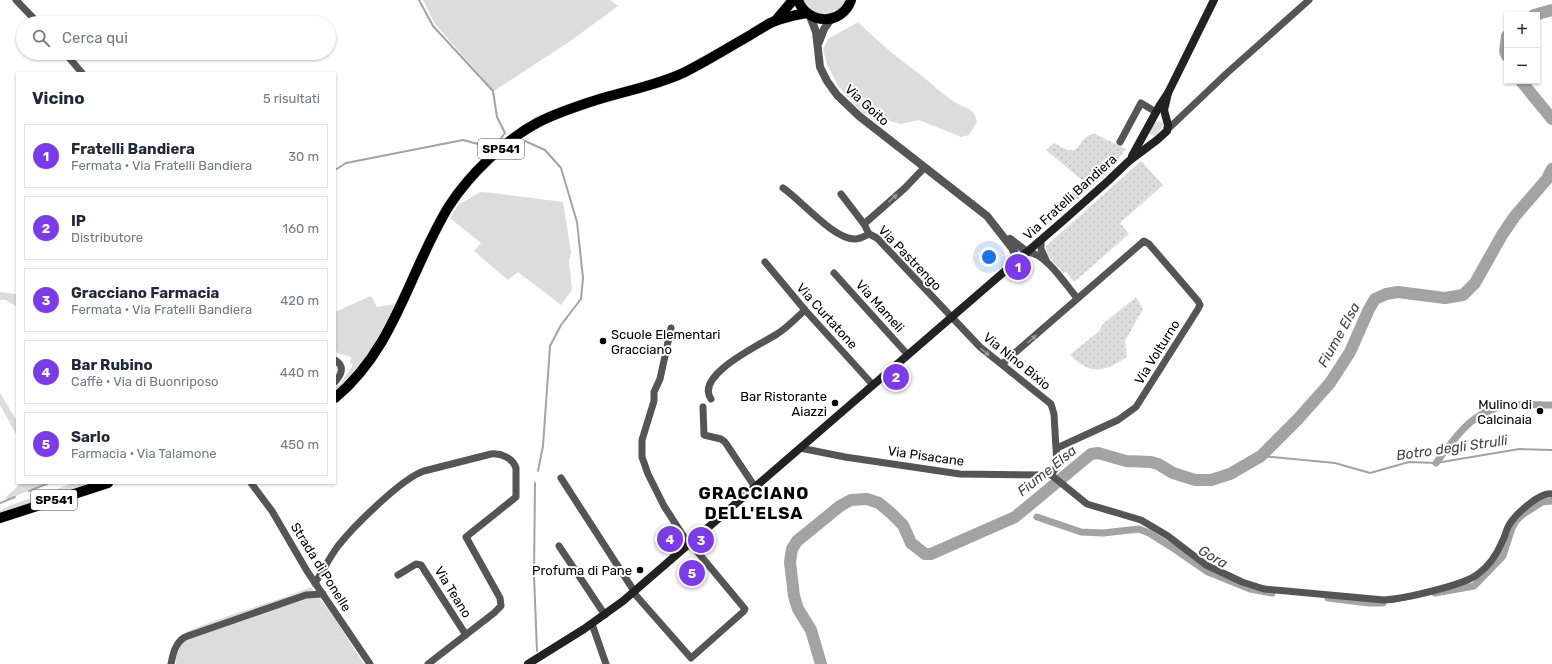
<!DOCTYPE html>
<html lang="it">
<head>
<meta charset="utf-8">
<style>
  :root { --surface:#fff; --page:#f2f2f3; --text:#1f2937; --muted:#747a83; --line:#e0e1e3; --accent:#7c3aed }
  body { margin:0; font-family:Rubik,sans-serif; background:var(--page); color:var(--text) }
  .controls { position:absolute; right:12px; top:12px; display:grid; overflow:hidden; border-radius:0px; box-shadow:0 1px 3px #0004 }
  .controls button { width:36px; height:36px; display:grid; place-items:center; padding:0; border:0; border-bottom:1px solid var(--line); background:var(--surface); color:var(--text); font:20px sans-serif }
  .you { position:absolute; left:989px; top:257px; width:14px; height:14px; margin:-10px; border:3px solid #fff; border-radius:50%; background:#1a73e8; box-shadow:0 0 0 6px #1a73e833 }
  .badge { display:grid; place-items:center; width:26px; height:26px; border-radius:50%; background:var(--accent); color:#fff; font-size:13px; font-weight:700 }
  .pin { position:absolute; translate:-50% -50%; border:2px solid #fff; box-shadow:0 1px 4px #0006 }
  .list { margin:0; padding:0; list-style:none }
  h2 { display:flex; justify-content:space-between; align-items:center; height:52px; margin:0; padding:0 16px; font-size:17px }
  h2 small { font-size:13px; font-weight:400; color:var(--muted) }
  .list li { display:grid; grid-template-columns:26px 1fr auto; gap:12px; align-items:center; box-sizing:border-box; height:64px; margin:0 8px 8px; padding:0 8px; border:1px solid var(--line); border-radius:0px }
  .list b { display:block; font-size:15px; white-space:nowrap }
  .list p { margin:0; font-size:13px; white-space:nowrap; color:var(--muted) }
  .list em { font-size:13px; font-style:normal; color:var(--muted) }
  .icon { flex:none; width:22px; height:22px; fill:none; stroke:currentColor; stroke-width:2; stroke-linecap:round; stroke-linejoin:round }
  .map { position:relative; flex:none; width:1552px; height:664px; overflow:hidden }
  .search { position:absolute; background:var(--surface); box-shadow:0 1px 3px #0004; left:16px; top:16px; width:320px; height:44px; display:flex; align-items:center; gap:10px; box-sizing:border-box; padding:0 14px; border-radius:22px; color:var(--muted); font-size:15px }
  .panel { position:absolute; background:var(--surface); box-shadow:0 1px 3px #0004; left:16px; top:72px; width:320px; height:412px; border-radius:0px }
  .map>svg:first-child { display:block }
  .green { fill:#dcdcdc }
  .park { fill:url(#park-dots) }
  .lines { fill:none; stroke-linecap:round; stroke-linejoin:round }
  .stream { stroke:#a3a3a3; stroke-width:2 }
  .canal { stroke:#a3a3a3; stroke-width:7 }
  .river { stroke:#a3a3a3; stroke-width:12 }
  .primary-casing { stroke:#dbdbdb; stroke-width:11 }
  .minor { stroke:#555; stroke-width:7 }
  .tertiary { stroke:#555; stroke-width:8 }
  .secondary { stroke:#222; stroke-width:8 }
  .primary { stroke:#000; stroke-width:10 }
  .oneway { fill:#999 }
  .poi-dot { fill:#000; stroke:#fff; stroke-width:1.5 }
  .labels { text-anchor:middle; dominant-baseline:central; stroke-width:4; stroke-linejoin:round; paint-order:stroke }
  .shield { fill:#fff; stroke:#4c4c4c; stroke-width:1 }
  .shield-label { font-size:12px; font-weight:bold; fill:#000 }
  .street-label { font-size:13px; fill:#000; stroke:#fff }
  .poi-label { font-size:13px; fill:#000; stroke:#fff; text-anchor:end }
  .water-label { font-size:14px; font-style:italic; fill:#444; stroke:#fff }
  .district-label { font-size:17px; font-weight:bold; letter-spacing:1px; fill:#000; stroke:#fff }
</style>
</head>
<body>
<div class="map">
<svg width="1552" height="664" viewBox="0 0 1552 664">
  <defs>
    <pattern id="park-dots" width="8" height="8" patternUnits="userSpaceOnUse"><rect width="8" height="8" fill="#dcdcdc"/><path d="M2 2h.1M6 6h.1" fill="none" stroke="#bbb" stroke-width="1.8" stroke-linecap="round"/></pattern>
  </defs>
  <rect width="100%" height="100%" fill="#fff"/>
  <g class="green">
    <path d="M 423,0 L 610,0 L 618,6 L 569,42 L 494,91 L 435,24 Z"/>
    <path d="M 802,0 L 845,0 C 840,13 822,20 810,10 C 807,8 805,3 802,0 Z"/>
    <path d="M 858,22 C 878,42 899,59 922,76 C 932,84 942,94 953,101 C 964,109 974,106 977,122 L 969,135 L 961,137 L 919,120 L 901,124 L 864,114 L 853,103 L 839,87 L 827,65 L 823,49 L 828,39 Z"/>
    <path d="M 1160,121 L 1163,124 L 1162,128 L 1155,136 L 1150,135 L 1149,132 L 1154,123 Z"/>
    <path d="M 480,192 L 493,193 L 563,202 L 571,252 L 569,261 L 572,290 L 561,305 L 518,272 L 508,280 L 474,251 L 481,243 L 450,218 L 458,205 Z"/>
    <path d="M 0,292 L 17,294 L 17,307 L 6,300 L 0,300 Z"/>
    <path d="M 371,296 L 377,307 L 396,304 C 378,340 364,363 335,392 L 335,387 L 340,384 L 353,365 L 350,363 L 351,357 L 337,353 L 335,346 L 335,312 Z"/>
    <path d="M 0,393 L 17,421 L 17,436 L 0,405 Z"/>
    <path d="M 21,483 L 48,483 L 6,500 L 5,498 Z"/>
    <path d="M 73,483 L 93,483 L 0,513 L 0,511 L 9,506 Z"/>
    <path d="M 311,587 L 333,616 L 364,664 L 176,664 L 176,657 L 186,632 C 227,614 270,604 311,587 Z"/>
  </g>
  <g class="park">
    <path d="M 1092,134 L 1095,134 L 1126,149 L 1106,174 L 1067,209 L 1062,203 L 1083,181 L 1046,150 L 1054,143 C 1084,161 1073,141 1092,134 Z"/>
    <path d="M 1141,161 L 1163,185 L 1120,223 L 1129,234 L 1074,282 L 1066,272 L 1064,273 C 1058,266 1045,256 1046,246 Z"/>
    <path d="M 1136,297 L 1143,309 L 1125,341 L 1127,357 C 1103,372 1092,376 1070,355 L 1099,331 L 1103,324 Z"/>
  </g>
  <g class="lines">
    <g class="stream">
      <path d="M 525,141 L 545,150 L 561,168 L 577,222 L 583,278 L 581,299 L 561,325 L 550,346 L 543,446 L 538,471"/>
      <path d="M 335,170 L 346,163 L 463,140 L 478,144 L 499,141 L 505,133 L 497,117 L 493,91 L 433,26 L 419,0"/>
      <path d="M 1261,456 L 1335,463 L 1370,473 L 1409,462 L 1436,463 L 1519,449 L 1552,450"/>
      <path d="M 535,483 L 534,575 L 537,651"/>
      <path d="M 29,491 L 49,483"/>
      <path d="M 0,503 L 15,497"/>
    </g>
    <g class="canal">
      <path d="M 1436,463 C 1457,435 1474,408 1512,405 C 1525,404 1539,405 1552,405"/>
      <path d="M 1037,517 L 1081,532 L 1103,533 L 1139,529 L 1149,533 L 1173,548 L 1208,572 L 1250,589 L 1272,593"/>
      <path d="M 1435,593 L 1474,586 L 1503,556 L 1512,528 L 1516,521 L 1522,515 L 1542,502 L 1552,501"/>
      <path d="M 1328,598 L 1369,603 L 1383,603"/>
    </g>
    <g class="river">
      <path d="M 1534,15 L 1552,10"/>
      <path d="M 1507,36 L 1505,51 L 1507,56"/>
      <path d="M 1521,81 L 1552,119"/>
      <path d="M 821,664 L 811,630 L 798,609 L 794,596 L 790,562 L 792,549 L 797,541 L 840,506 L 851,500 L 867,499 L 879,503 L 892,514 L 903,525 L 911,543 L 925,554 L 931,554 L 1015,517 L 1091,454 L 1098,453 L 1126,461 L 1151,462 L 1158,464 L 1173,473 L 1195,480 L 1211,480 L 1230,474 L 1261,456 L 1298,419 L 1330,383 L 1350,352 L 1369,309 L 1375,299 L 1386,294 L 1398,292 L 1445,298 L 1463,295 L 1475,283 L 1502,235 L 1515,216 L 1547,179 L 1552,169"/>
    </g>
    <defs>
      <g id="primary">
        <path d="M 798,0 C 807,25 842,26 851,0"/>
        <path d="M 777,19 L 793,0"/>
        <path d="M 335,398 C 396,347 409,271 449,206 C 469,175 505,140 537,123 C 558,112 581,105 603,98 C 630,90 657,85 683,73 C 705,62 726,49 747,37 C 756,32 765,25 775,21 C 785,17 796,15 806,13"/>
        <path d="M 0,518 L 108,483"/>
      </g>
    </defs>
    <use href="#primary" class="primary-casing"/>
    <g class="minor">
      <path d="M 16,0 L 38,23"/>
      <path d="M 65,53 L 82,73"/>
      <path d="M 1168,129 L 1227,73 L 1309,0"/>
      <path d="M 1120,142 L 1141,103 L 1156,112"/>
      <path d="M 783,188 C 800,199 834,240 855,239 C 860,239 865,236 869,234"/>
      <path d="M 864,224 L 905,188 L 924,168"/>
      <path d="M 1041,240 L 1041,249 L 1046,260"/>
      <path d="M 1027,252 C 1046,253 1065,284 1077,298"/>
      <path d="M 765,262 L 805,310 L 873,385"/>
      <path d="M 834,273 L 908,355"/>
      <path d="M 671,328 L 660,379 L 654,392 L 654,401 L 642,440 L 642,457 L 648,474 L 664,506 L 684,537 L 687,545"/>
      <path d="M 335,360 C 345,366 342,374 335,382"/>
      <path d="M 1002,364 L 1144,241 L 1149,244 L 1198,301 L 1200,305 L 1198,309 L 1136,407 L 1118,420 L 1057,448"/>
      <path d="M 711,399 C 694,375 762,344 777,334 C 787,328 796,318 805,310"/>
      <path d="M 703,407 L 704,435 L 721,439 L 725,442 L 755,487"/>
      <path d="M 800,448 L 845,457 L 960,474 L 1045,475 L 1053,472 L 1057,466 L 1054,414 L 1051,404 L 980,347 L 877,238 L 869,234 L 864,224 L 841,194"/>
      <path d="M 1050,474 L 1087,504 L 1141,520 L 1168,536 L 1206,565 L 1242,582 L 1264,589 L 1384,600 C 1403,599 1465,585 1478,574 C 1489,566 1497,554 1502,542 C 1505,537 1506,530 1509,525 C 1515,515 1540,491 1552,494"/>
      <path d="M 561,478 L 634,591"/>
      <path d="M 251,483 L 272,511 L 307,571 L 370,664"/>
      <path d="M 559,546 L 605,615"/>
      <path d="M 398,575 L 416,564 L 421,565 L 466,635"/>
      <path d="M 315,583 C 323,571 329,558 338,546 C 353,527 402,478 424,471 L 491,454 C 501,453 513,458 516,468 L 516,497 L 466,537 L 500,598 L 501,606 L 494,613 L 428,664"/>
      <path d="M 633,592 L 691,658 L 743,612 L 745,609 L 690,543"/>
      <path d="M 592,624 L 606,664"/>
      <path d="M 171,664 C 173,654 175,643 185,637 L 306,595 L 323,594"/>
    </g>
    <g class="tertiary">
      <path d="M 810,16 L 816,32 L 820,67 L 827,81 L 837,95 L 859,116 L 987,216 L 1012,248 L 1016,256 L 1016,261"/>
      <path d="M 819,42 L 824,29 L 831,19"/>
      <path d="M 1010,239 L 1027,252"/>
    </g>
    <g class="secondary">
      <path d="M 1132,156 L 1160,105 L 1168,93 L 1214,0"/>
      <path d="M 528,664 L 584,629 L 623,601 L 1064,220 L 1108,181 L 1129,161 L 1157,140 L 1167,131 L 1168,125 L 1164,110 L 1168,93"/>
    </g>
    <use href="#primary" class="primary"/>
  </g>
  <defs><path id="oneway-solid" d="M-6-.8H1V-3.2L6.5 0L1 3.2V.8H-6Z"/></defs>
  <g class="oneway">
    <use href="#oneway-solid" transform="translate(893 198) rotate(-42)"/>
    <use href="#oneway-solid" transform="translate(1032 339) rotate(-41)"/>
    <use href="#oneway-solid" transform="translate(985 352) rotate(41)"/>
  </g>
  <g class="poi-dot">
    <circle cx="603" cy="341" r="4"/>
    <circle cx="835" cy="403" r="4"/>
    <circle cx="1540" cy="411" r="4"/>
    <circle cx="640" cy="570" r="4"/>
  </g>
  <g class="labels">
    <g class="shield">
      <rect x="478" y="139" width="46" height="20" rx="3"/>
      <rect x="31" y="490" width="46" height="20" rx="3"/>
    </g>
    <g class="shield-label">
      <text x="501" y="149">SP541</text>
      <text x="54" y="500">SP541</text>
    </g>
    <g class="street-label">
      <text transform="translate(867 105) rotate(42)">Via Goito</text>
      <text transform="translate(1070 197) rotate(-42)">Via Fratelli Bandiera</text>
      <text transform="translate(910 258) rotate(46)">Via Pastrengo</text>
      <text transform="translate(880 306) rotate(48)">Via Mameli</text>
      <text transform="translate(827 316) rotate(48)">Via Curtatone</text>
      <text transform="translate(1157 352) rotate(-58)">Via Volturno</text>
      <text transform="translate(1017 361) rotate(39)">Via Nino Bixio</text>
      <text transform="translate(926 456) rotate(8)">Via Pisacane</text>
      <text transform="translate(321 567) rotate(58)">Strada di Ponelle</text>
      <text transform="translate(453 592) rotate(58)">Via Teano</text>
    </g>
    <g class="poi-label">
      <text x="611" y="334" text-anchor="start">Scuole Elementari<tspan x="611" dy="15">Gracciano</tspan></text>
      <text x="827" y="396">Bar Ristorante<tspan x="827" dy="15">Aiazzi</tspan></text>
      <text x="1532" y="404">Mulino di<tspan x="1532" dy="15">Calcinaia</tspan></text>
      <text x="632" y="570">Profuma di Pane</text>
    </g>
    <g class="water-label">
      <text transform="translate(1339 335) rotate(-61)">Fiume Elsa</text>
      <text transform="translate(1452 448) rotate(-8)">Botro degli Strulli</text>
      <text transform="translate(1047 471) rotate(-39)">Fiume Elsa</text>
      <text transform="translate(1213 557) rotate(30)">Gora</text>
    </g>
    <g class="district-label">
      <text x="754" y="493">GRACCIANO<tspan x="754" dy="20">DELL'ELSA</tspan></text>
    </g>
  </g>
</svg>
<div class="controls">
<button>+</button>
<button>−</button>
</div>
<div class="you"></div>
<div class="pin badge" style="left:1018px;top:267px">1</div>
<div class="pin badge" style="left:896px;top:377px">2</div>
<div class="pin badge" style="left:701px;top:540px">3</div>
<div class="pin badge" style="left:670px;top:539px">4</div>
<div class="pin badge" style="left:692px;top:573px">5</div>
<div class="search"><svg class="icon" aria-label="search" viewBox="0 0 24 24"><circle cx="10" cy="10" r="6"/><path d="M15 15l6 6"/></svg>Cerca qui</div>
<section class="panel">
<h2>Vicino<small>5 risultati</small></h2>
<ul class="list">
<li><span class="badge">1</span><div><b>Fratelli Bandiera</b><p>Fermata · Via Fratelli Bandiera</p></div><em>30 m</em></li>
<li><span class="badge">2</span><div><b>IP</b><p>Distributore</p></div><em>160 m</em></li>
<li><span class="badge">3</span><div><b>Gracciano Farmacia</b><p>Fermata · Via Fratelli Bandiera</p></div><em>420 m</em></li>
<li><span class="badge">4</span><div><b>Bar Rubino</b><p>Caffè · Via di Buonriposo</p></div><em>440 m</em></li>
<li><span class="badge">5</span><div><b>Sarlo</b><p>Farmacia · Via Talamone</p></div><em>450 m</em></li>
</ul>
</section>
</div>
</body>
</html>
